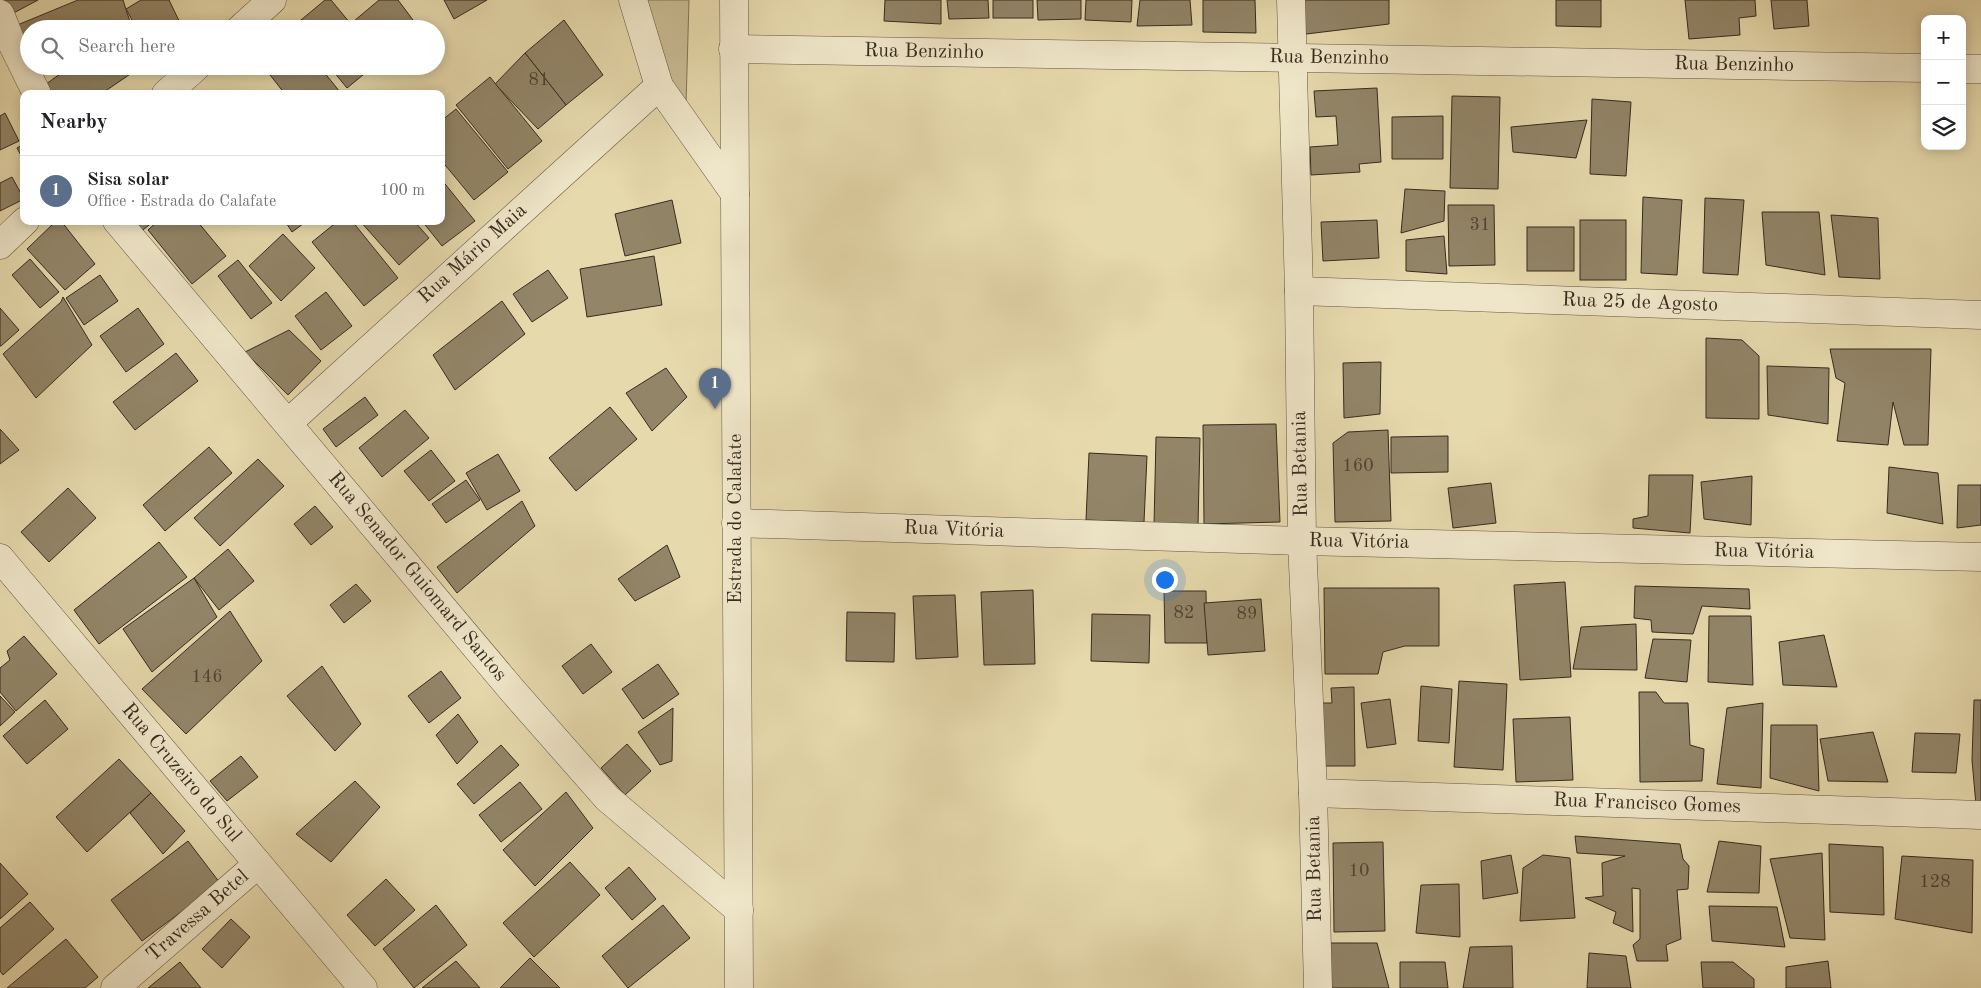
<!DOCTYPE html>
<html lang="en">
<head>
<meta charset="utf-8">
<style>
  :root { --surface:#fff; --page:#f6f6f6; --text:#202124; --muted:#757577; --line:#e0e0e0; --accent:#8f2418 }
  body { margin:0; font-family:"Old Standard TT",serif; background:var(--page); color:var(--text) }
  .controls { position:absolute; right:15px; top:15px; display:grid; overflow:hidden; border-radius:10px; box-shadow:0 2px 12px #0003 }
  .controls button { width:45px; height:45px; display:grid; place-items:center; padding:0; border:0; border-bottom:1px solid var(--line); background:var(--surface); color:var(--text); font:25px sans-serif }
  .you { position:absolute; left:1164px; top:579px; width:18px; height:18px; margin:-12px; border:4px solid #fff; border-radius:50%; background:#1a73e8; box-shadow:0 0 0 8px #1a73e833 }
  .badge { display:grid; place-items:center; width:32px; height:32px; border-radius:50%; background:var(--accent); color:#fff; font-size:16px; font-weight:700 }
  .pin { position:absolute; translate:-50% -41px; filter:drop-shadow(0 1px 2px #0008) }
  .pin::after { content:''; position:absolute; top:26px; width:18px; height:15px; background:inherit; clip-path:polygon(0 0,100% 0,50% 100%) }
  .list { margin:0; padding:0; list-style:none }
  h2 { display:flex; justify-content:space-between; align-items:center; height:65px; margin:0; padding:0 20px; font-size:21px }
  h2 small { font-size:16px; font-weight:400; color:var(--muted) }
  .list li { display:grid; grid-template-columns:32px 1fr auto; gap:15px; align-items:center; box-sizing:border-box; height:70px; padding:0 20px; border-top:1px solid var(--line) }
  .list b { display:block; font-size:19px; white-space:nowrap }
  .list p { margin:0; font-size:16px; white-space:nowrap; color:var(--muted) }
  .list em { font-size:16px; font-style:normal; color:var(--muted) }
  .icon { flex:none; width:28px; height:28px; fill:none; stroke:currentColor; stroke-width:2; stroke-linecap:round; stroke-linejoin:round }
  .map { position:relative; flex:none; width:1981px; height:988px; overflow:hidden }
  .search { position:absolute; background:var(--surface); box-shadow:0 2px 12px #0003; left:20px; top:20px; width:425px; height:55px; display:flex; align-items:center; gap:12px; box-sizing:border-box; padding:0 18px; border-radius:28px; color:var(--muted); font-size:19px }
  .panel { position:absolute; background:var(--surface); box-shadow:0 2px 12px #0003; left:20px; top:90px; width:425px; height:135px; border-radius:10px }
  .map>svg:first-child { display:block }
  .green { fill:#c8bb94; stroke:#80735a }
  .building { fill:#928568; stroke:#372b1f }
  .lines { fill:none; stroke-linecap:round; stroke-linejoin:round }
  .minor-casing { stroke:#635642; stroke-width:29 }
  .minor { stroke:#efe6c9; stroke-width:28 }
  .labels { text-anchor:middle; dominant-baseline:central; stroke-width:4.5; stroke-linejoin:round; paint-order:stroke }
  .number-label { font-size:18px; fill:#4e4231 }
  .street-label { font-size:20px; fill:#372b1f; stroke:#efe6c9 }
</style>
</head>
<body>
<div class="map">
<svg width="1981" height="988" viewBox="0 0 1981 988">
  <rect width="100%" height="100%" fill="#e6d9ac"/>
  <filter id="stains"><feTurbulence type="fractalNoise" baseFrequency=".004" numOctaves="4"/><feColorMatrix values="0 0 0 0 .2 0 0 0 0 .09 0 0 0 0 .02 0 0 0 .5 -.17"/></filter>
  <radialGradient id="worn" r=".72"><stop offset=".6" stop-color="#630" stop-opacity="0"/><stop offset="1" stop-color="#630" stop-opacity=".3"/></radialGradient>
  <path class="green" d="M 636,0 L 689,0 L 686,105 L 659,70 Z"/>
  <g class="building">
    <path d="M 0,0 L 38,0 L 8,16 L 0,3 Z"/>
    <path d="M 78,0 L 123,0 L 131,25 L 123,29 L 29,29 L 29,55 L 15,26 Z"/>
    <path d="M 141,0 L 169,0 L 183,29 L 137,29 L 126,9 Z"/>
    <path d="M 325,0 L 331,0 L 355,29 L 299,29 L 295,25 Z"/>
    <path d="M 379,0 L 398,0 L 419,28 L 360,29 L 354,21 Z"/>
    <path d="M 444,0 L 487,0 L 454,19 Z"/>
    <path d="M 885,0 L 941,0 L 941,24 L 884,21 Z"/>
    <path d="M 947,0 L 988,0 L 989,18 L 949,19 Z"/>
    <rect x="993" y="0" width="40" height="18"/>
    <path d="M 1037,0 L 1081,0 L 1081,19 L 1038,20 Z"/>
    <path d="M 1086,0 L 1132,0 L 1131,22 L 1085,20 Z"/>
    <path d="M 1140,0 L 1190,0 L 1192,25 L 1137,26 Z"/>
    <path d="M 1203,0 L 1255,0 L 1256,33 L 1203,32 Z"/>
    <path d="M 1295,0 L 1389,0 L 1389,24 L 1298,35 Z"/>
    <path d="M 1556,0 L 1601,0 L 1601,27 L 1556,26 Z"/>
    <path d="M 1685,0 L 1755,0 L 1756,16 L 1739,18 L 1740,35 L 1689,39 Z"/>
    <path d="M 1771,0 L 1807,0 L 1809,26 L 1774,29 Z"/>
    <path d="M 564,20 L 603,75 L 566,105 L 525,53 Z"/>
    <path d="M 525,53 L 566,105 L 538,129 L 495,84 Z"/>
    <path d="M 71,66 L 142,66 L 101,94 L 46,94 L 42,87 Z"/>
    <path d="M 263,66 L 319,66 L 340,92 L 337,94 L 285,94 Z"/>
    <path d="M 329,66 L 374,66 L 347,88 Z"/>
    <path d="M 490,77 L 542,141 L 508,169 L 456,105 Z"/>
    <path d="M 1377,88 L 1381,162 L 1359,164 L 1360,172 L 1311,175 L 1310,147 L 1338,145 L 1336,116 L 1316,117 L 1314,91 Z"/>
    <path d="M 1452,96 L 1500,97 L 1498,189 L 1450,188 Z"/>
    <path d="M 1592,99 L 1631,102 L 1626,176 L 1590,174 Z"/>
    <path d="M 456,109 L 508,172 L 474,200 L 441,160 L 441,121 Z"/>
    <path d="M 5,113 L 19,141 L 0,150 L 0,116 Z"/>
    <path d="M 1443,116 L 1443,159 L 1392,159 L 1392,117 Z"/>
    <path d="M 1587,120 L 1576,158 L 1513,152 L 1511,127 Z"/>
    <path d="M 24,144 L 24,161 L 17,148 Z"/>
    <path d="M 12,177 L 24,199 L 0,211 L 0,183 Z"/>
    <path d="M 441,179 L 475,221 L 442,246 L 422,221 L 441,221 Z"/>
    <path d="M 1405,189 L 1445,191 L 1444,221 L 1401,233 Z"/>
    <path d="M 1643,197 L 1682,200 L 1677,275 L 1641,273 Z"/>
    <path d="M 1705,198 L 1744,200 L 1738,275 L 1703,273 Z"/>
    <path d="M 672,200 L 681,243 L 625,256 L 615,214 Z"/>
    <path d="M 1448,205 L 1494,205 L 1495,265 L 1449,266 Z"/>
    <path d="M 1762,212 L 1819,212 L 1825,275 L 1766,265 Z"/>
    <path d="M 1831,215 L 1878,218 L 1880,279 L 1839,277 Z"/>
    <path d="M 1377,220 L 1379,258 L 1323,261 L 1321,222 Z"/>
    <rect x="1580" y="220" width="46" height="60"/>
    <path d="M 56,221 L 61,221 L 95,264 L 65,290 L 27,249 Z"/>
    <path d="M 127,221 L 154,221 L 138,234 Z"/>
    <path d="M 158,221 L 197,221 L 226,256 L 192,284 L 148,230 Z"/>
    <path d="M 285,221 L 307,221 L 292,232 Z"/>
    <path d="M 338,221 L 352,221 L 398,278 L 364,306 L 312,242 Z"/>
    <path d="M 360,221 L 414,221 L 429,238 L 399,265 Z"/>
    <rect x="1527" y="227" width="47" height="44"/>
    <path d="M 283,234 L 315,268 L 281,301 L 249,266 Z"/>
    <path d="M 1444,236 L 1447,274 L 1406,271 L 1406,240 Z"/>
    <path d="M 654,256 L 662,305 L 587,317 L 580,269 Z"/>
    <path d="M 30,259 L 59,292 L 40,308 L 12,275 Z"/>
    <path d="M 238,260 L 272,303 L 251,319 L 218,276 Z"/>
    <path d="M 548,270 L 568,298 L 532,322 L 513,294 Z"/>
    <path d="M 100,275 L 118,301 L 84,325 L 66,298 Z"/>
    <path d="M 326,292 L 352,326 L 321,350 L 295,316 Z"/>
    <path d="M 63,297 L 92,345 L 36,398 L 3,354 L 61,302 Z"/>
    <path d="M 502,301 L 525,334 L 455,390 L 433,355 Z"/>
    <path d="M 0,308 L 19,330 L 1,346 L 0,346 Z"/>
    <path d="M 138,308 L 164,344 L 126,372 L 100,336 Z"/>
    <path d="M 289,330 L 321,361 L 288,395 L 245,352 Z"/>
    <path d="M 1706,338 L 1742,340 L 1759,356 L 1759,419 L 1706,418 Z"/>
    <path d="M 1830,349 L 1931,349 L 1928,445 L 1904,445 L 1893,402 L 1888,445 L 1837,441 L 1845,383 L 1836,378 Z"/>
    <path d="M 176,353 L 198,381 L 135,430 L 113,402 Z"/>
    <path d="M 1381,362 L 1380,414 L 1344,418 L 1343,363 Z"/>
    <path d="M 1767,366 L 1829,368 L 1828,424 L 1768,415 Z"/>
    <path d="M 666,368 L 687,397 L 652,431 L 626,393 Z"/>
    <path d="M 365,397 L 378,415 L 336,447 L 323,429 Z"/>
    <path d="M 610,407 L 637,439 L 576,491 L 549,458 Z"/>
    <path d="M 405,410 L 429,438 L 382,477 L 359,448 Z"/>
    <path d="M 1276,424 L 1280,522 L 1204,524 L 1203,425 Z"/>
    <path d="M 0,429 L 19,450 L 0,464 Z"/>
    <path d="M 1388,430 L 1391,521 L 1335,522 L 1333,443 L 1348,432 Z"/>
    <path d="M 1448,436 L 1448,472 L 1391,473 L 1391,437 Z"/>
    <path d="M 1156,437 L 1200,438 L 1198,526 L 1154,525 Z"/>
    <path d="M 209,447 L 232,473 L 165,531 L 143,505 Z"/>
    <path d="M 431,450 L 455,481 L 429,501 L 404,471 Z"/>
    <path d="M 1089,453 L 1147,456 L 1144,522 L 1086,520 Z"/>
    <path d="M 498,454 L 520,491 L 487,510 L 466,473 Z"/>
    <path d="M 258,459 L 284,486 L 220,546 L 194,518 Z"/>
    <path d="M 1889,467 L 1938,473 L 1943,524 L 1887,513 Z"/>
    <path d="M 1649,475 L 1693,475 L 1690,533 L 1633,528 L 1633,519 L 1648,516 Z"/>
    <path d="M 1752,476 L 1751,525 L 1704,519 L 1701,482 Z"/>
    <path d="M 466,480 L 480,500 L 446,523 L 432,504 Z"/>
    <path d="M 1491,483 L 1496,523 L 1453,528 L 1448,488 Z"/>
    <path d="M 1958,485 L 1981,485 L 1981,525 L 1957,528 Z"/>
    <path d="M 68,488 L 96,518 L 49,562 L 21,532 Z"/>
    <path d="M 522,501 L 535,526 L 457,593 L 437,567 Z"/>
    <path d="M 315,506 L 333,527 L 311,545 L 294,524 Z"/>
    <path d="M 159,542 L 187,577 L 99,644 L 74,610 Z"/>
    <path d="M 667,545 L 680,577 L 635,601 L 618,579 Z"/>
    <path d="M 228,549 L 254,581 L 219,610 L 194,578 Z"/>
    <path d="M 194,578 L 217,617 L 152,672 L 123,629 Z"/>
    <path d="M 1565,582 L 1571,677 L 1520,680 L 1514,585 Z"/>
    <path d="M 356,584 L 371,601 L 344,623 L 330,605 Z"/>
    <path d="M 1635,586 L 1749,589 L 1750,609 L 1702,606 L 1693,634 L 1652,632 L 1651,620 L 1634,618 Z"/>
    <path d="M 1324,588 L 1439,588 L 1439,646 L 1405,646 L 1383,652 L 1378,674 L 1325,674 Z"/>
    <path d="M 1033,590 L 1035,664 L 984,665 L 981,592 Z"/>
    <path d="M 1164,591 L 1206,591 L 1207,643 L 1165,643 Z"/>
    <path d="M 955,595 L 958,657 L 916,659 L 913,596 Z"/>
    <path d="M 1261,599 L 1265,651 L 1208,655 L 1204,603 Z"/>
    <path d="M 230,611 L 262,661 L 186,734 L 142,689 Z"/>
    <path d="M 847,612 L 895,613 L 894,662 L 846,661 Z"/>
    <path d="M 1092,614 L 1150,615 L 1149,663 L 1091,661 Z"/>
    <path d="M 1709,616 L 1751,616 L 1753,685 L 1708,682 Z"/>
    <path d="M 1636,624 L 1637,670 L 1573,669 L 1581,627 Z"/>
    <path d="M 1824,635 L 1837,687 L 1783,685 L 1779,642 Z"/>
    <path d="M 24,636 L 57,674 L 16,711 L 0,692 L 0,668 L 10,660 L 7,651 Z"/>
    <path d="M 1653,639 L 1691,640 L 1687,682 L 1645,678 Z"/>
    <path d="M 591,644 L 612,672 L 583,694 L 562,666 Z"/>
    <path d="M 658,664 L 679,694 L 643,719 L 622,689 Z"/>
    <path d="M 322,666 L 361,724 L 335,751 L 287,696 Z"/>
    <path d="M 441,671 L 461,698 L 429,723 L 408,696 Z"/>
    <path d="M 1459,681 L 1507,684 L 1503,770 L 1454,767 Z"/>
    <path d="M 1421,686 L 1452,689 L 1449,743 L 1418,741 Z"/>
    <path d="M 1354,687 L 1355,766 L 1319,766 L 1318,703 L 1332,703 L 1331,688 Z"/>
    <path d="M 1639,692 L 1656,692 L 1664,703 L 1688,703 L 1690,745 L 1704,749 L 1702,781 L 1640,782 Z"/>
    <path d="M 0,696 L 15,712 L 0,726 Z"/>
    <path d="M 1390,699 L 1396,744 L 1367,748 L 1361,703 Z"/>
    <path d="M 45,700 L 68,729 L 27,764 L 3,736 Z"/>
    <path d="M 1974,700 L 1981,700 L 1981,804 L 1976,805 L 1972,760 Z"/>
    <path d="M 1763,703 L 1761,788 L 1717,784 L 1727,708 Z"/>
    <path d="M 673,708 L 672,761 L 660,765 L 638,732 Z"/>
    <path d="M 458,714 L 478,742 L 457,764 L 436,735 Z"/>
    <path d="M 1570,717 L 1573,780 L 1516,782 L 1513,719 Z"/>
    <path d="M 1771,725 L 1817,725 L 1819,791 L 1770,778 Z"/>
    <path d="M 1873,732 L 1888,782 L 1828,781 L 1820,739 Z"/>
    <path d="M 1915,733 L 1960,734 L 1956,773 L 1912,772 Z"/>
    <path d="M 627,744 L 651,771 L 625,795 L 601,768 Z"/>
    <path d="M 501,745 L 519,765 L 474,804 L 457,784 Z"/>
    <path d="M 241,756 L 258,777 L 227,801 L 210,781 Z"/>
    <path d="M 119,759 L 151,793 L 87,852 L 56,817 Z"/>
    <path d="M 355,781 L 380,807 L 331,862 L 296,834 Z"/>
    <path d="M 520,782 L 542,809 L 501,842 L 479,815 Z"/>
    <path d="M 566,792 L 593,828 L 535,886 L 503,850 Z"/>
    <path d="M 151,793 L 185,831 L 163,854 L 130,813 Z"/>
    <path d="M 1575,836 L 1680,844 L 1683,859 L 1689,866 L 1688,889 L 1677,890 L 1681,939 L 1666,945 L 1668,961 L 1637,961 L 1633,945 L 1640,939 L 1640,889 L 1632,888 L 1633,932 L 1613,923 L 1616,912 L 1585,898 L 1603,896 L 1602,863 L 1625,856 L 1577,853 Z"/>
    <path d="M 188,841 L 220,883 L 142,941 L 111,900 Z"/>
    <path d="M 1719,841 L 1761,846 L 1759,893 L 1707,892 Z"/>
    <path d="M 1383,842 L 1385,931 L 1334,932 L 1333,843 Z"/>
    <path d="M 1829,844 L 1883,847 L 1884,915 L 1830,912 Z"/>
    <path d="M 1822,853 L 1825,940 L 1790,938 L 1770,859 Z"/>
    <path d="M 1511,855 L 1518,893 L 1483,899 L 1481,861 Z"/>
    <path d="M 1543,855 L 1570,858 L 1575,918 L 1520,921 L 1523,868 Z"/>
    <path d="M 1902,856 L 1973,860 L 1972,933 L 1895,919 Z"/>
    <path d="M 570,862 L 600,895 L 534,957 L 503,923 Z"/>
    <path d="M 0,863 L 28,894 L 0,919 Z"/>
    <path d="M 629,867 L 656,899 L 632,920 L 605,888 Z"/>
    <path d="M 386,879 L 415,910 L 375,946 L 347,915 Z"/>
    <path d="M 1459,884 L 1460,937 L 1416,933 L 1421,885 Z"/>
    <path d="M 30,902 L 54,929 L 3,975 L 0,971 L 0,928 Z"/>
    <path d="M 436,905 L 467,945 L 414,988 L 383,949 Z"/>
    <path d="M 663,905 L 690,938 L 628,988 L 602,956 Z"/>
    <path d="M 1709,906 L 1777,907 L 1785,947 L 1712,941 Z"/>
    <path d="M 231,919 L 250,937 L 222,968 L 202,949 Z"/>
    <path d="M 66,939 L 98,977 L 85,988 L 7,988 Z"/>
    <path d="M 1329,943 L 1377,943 L 1389,988 L 1329,988 Z"/>
    <path d="M 1512,946 L 1513,988 L 1463,988 L 1470,947 Z"/>
    <path d="M 1589,953 L 1626,956 L 1631,988 L 1587,988 Z"/>
    <path d="M 530,958 L 560,988 L 500,988 Z"/>
    <path d="M 456,961 L 480,988 L 422,988 Z"/>
    <path d="M 1828,961 L 1831,988 L 1786,988 L 1786,967 Z"/>
    <path d="M 180,962 L 201,988 L 148,988 Z"/>
    <path d="M 1400,962 L 1445,962 L 1448,988 L 1400,988 Z"/>
    <path d="M 1701,962 L 1733,962 L 1754,979 L 1754,988 L 1703,988 Z"/>
  </g>
  <g class="lines">
    <defs>
      <g id="minor">
        <path d="M 633,0 L 659,86 L 735,194"/>
        <path d="M 734,0 L 739,988"/>
        <path d="M 1291,0 L 1299,291 L 1302,541 L 1313,793 L 1318,988"/>
        <path d="M 0,14 L 10,39 L 37,94"/>
        <path d="M 240,29 L 272,0"/>
        <path d="M 733,49 L 1925,68"/>
        <path d="M 1962,69 L 1981,69"/>
        <path d="M 166,94 L 197,66"/>
        <path d="M 117,221 L 512,690 L 607,798 L 739,910"/>
        <path d="M 0,245 L 25,221"/>
        <path d="M 1299,291 L 1981,315"/>
        <path d="M 288,423 L 659,86"/>
        <path d="M 736,523 L 1302,541 L 1981,557"/>
        <path d="M 0,558 L 363,988"/>
        <path d="M 1313,793 L 1981,815"/>
        <path d="M 115,988 L 258,864"/>
      </g>
    </defs>
    <use href="#minor" class="minor-casing"/>
    <use href="#minor" class="minor"/>
  </g>
  <g class="labels">
    <g class="number-label">
      <text x="539" y="80">81</text>
      <text x="1480" y="225">31</text>
      <text x="1358" y="466">160</text>
      <text x="1184" y="613">82</text>
      <text x="1247" y="614">89</text>
      <text x="207" y="677">146</text>
      <text x="1359" y="871">10</text>
      <text x="1935" y="882">128</text>
    </g>
    <g class="street-label">
      <text transform="translate(924 52) rotate(1)">Rua Benzinho</text>
      <text transform="translate(1329 58) rotate(1)">Rua Benzinho</text>
      <text transform="translate(1734 65) rotate(1)">Rua Benzinho</text>
      <text transform="translate(473 254) rotate(-42)">Rua Mário Maia</text>
      <text transform="translate(1640 303) rotate(2)">Rua 25 de Agosto</text>
      <text transform="translate(1301 464) rotate(-91)">Rua Betania</text>
      <text transform="translate(736 519) rotate(-90)">Estrada do Calafate</text>
      <text transform="translate(954 530) rotate(2)">Rua Vitória</text>
      <text transform="translate(1359 542) rotate(1)">Rua Vitória</text>
      <text transform="translate(1764 552) rotate(1)">Rua Vitória</text>
      <text transform="translate(417 577) rotate(50)">Rua Senador Guiomard Santos</text>
      <text transform="translate(181 773) rotate(50)">Rua Cruzeiro do Sul</text>
      <text transform="translate(1647 804) rotate(2)">Rua Francisco Gomes</text>
      <text transform="translate(1315 869) rotate(-91)">Rua Betania</text>
      <text transform="translate(198 916) rotate(-41)">Travessa Betel</text>
    </g>
  </g>
  <rect width="100%" height="100%" filter="url(#stains)"/>
  <rect width="100%" height="100%" fill="url(#worn)"/>
</svg>
<div class="controls">
<button>+</button>
<button>−</button>
<button><svg class="icon" aria-label="layers" viewBox="0 0 24 24"><path d="M12 4l9 5-9 5-9-5zM3 14l9 5 9-5"/></svg></button>
</div>
<div class="you"></div>
<div class="pin badge" style="left:715px;top:409px;background:#5c6f8a">1</div>
<div class="search"><svg class="icon" aria-label="search" viewBox="0 0 24 24"><circle cx="10" cy="10" r="6"/><path d="M15 15l6 6"/></svg>Search here</div>
<section class="panel">
<h2>Nearby<small></small></h2>
<ul class="list">
<li><span class="badge" style="background:#5c6f8a">1</span><div><b>Sisa solar</b><p>Office · Estrada do Calafate</p></div><em>100 m</em></li>
</ul>
</section>
</div>
</body>
</html>
